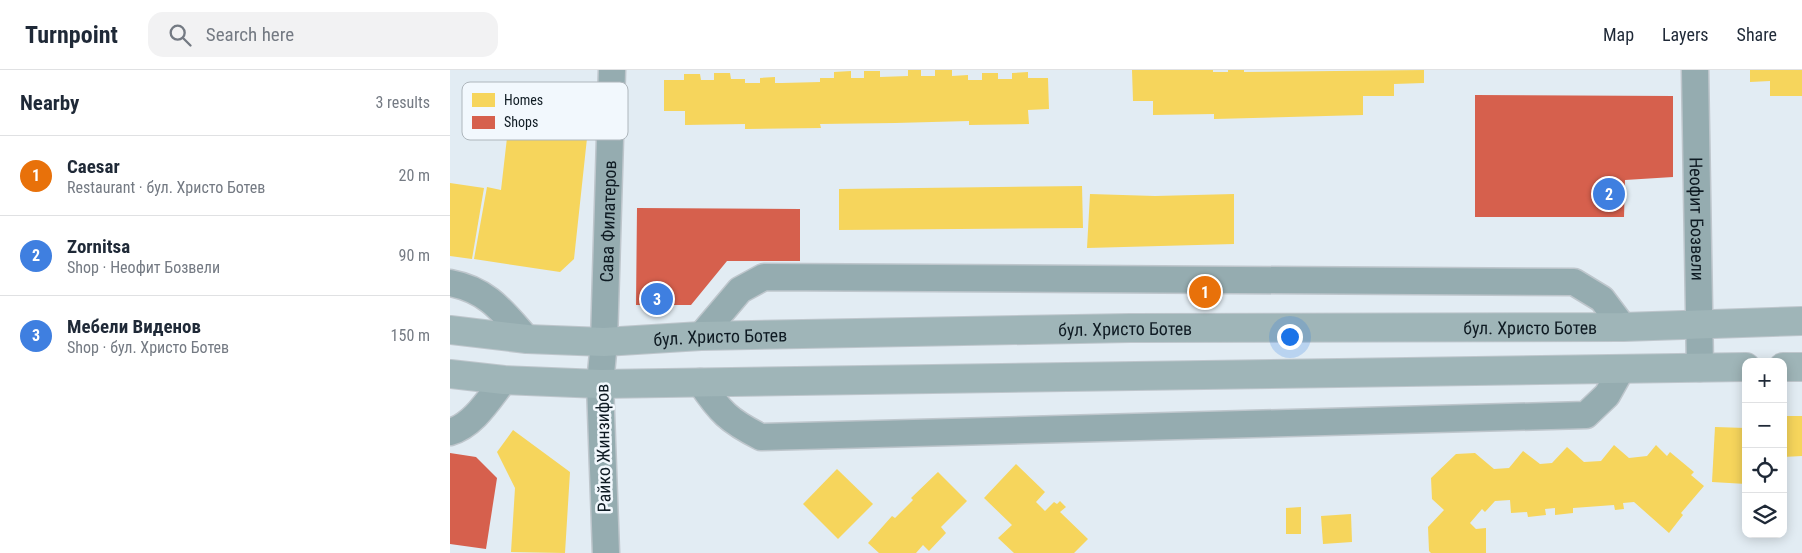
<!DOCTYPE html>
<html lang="en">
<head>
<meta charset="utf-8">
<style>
  :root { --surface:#fff; --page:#f2f2f3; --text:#1f2937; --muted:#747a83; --line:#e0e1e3; --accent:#59646c }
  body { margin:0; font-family:"Roboto Condensed",sans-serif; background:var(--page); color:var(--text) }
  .controls { position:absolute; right:15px; bottom:15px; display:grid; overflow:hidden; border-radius:10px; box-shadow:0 2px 12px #0003 }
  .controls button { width:45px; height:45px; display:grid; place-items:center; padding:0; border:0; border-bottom:1px solid var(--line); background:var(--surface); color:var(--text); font:25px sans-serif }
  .you { position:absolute; left:839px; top:266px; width:18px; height:18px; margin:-12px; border:4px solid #fff; border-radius:50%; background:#1a73e8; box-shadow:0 0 0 8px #1a73e833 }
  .badge { display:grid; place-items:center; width:32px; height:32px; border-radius:50%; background:var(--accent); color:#fff; font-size:16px; font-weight:700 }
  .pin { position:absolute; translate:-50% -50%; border:2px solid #fff; box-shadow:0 1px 5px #0006 }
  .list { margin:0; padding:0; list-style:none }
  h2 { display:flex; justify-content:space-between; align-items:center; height:65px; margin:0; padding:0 20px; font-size:21px }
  h2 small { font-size:16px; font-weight:400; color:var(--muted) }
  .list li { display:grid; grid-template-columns:32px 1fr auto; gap:15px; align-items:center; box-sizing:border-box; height:80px; padding:0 20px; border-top:1px solid var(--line) }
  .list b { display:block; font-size:19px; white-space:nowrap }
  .list p { margin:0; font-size:16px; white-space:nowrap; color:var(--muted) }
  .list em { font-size:16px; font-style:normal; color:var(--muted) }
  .icon { flex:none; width:28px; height:28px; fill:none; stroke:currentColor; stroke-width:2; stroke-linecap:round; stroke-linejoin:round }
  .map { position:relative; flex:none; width:1352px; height:483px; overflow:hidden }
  header { display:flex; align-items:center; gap:30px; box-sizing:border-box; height:70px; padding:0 25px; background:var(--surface); border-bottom:1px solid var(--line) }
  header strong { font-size:24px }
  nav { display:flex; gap:28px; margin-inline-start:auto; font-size:18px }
  .search { width:350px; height:45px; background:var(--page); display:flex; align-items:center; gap:12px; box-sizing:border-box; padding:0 18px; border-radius:15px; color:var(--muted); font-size:19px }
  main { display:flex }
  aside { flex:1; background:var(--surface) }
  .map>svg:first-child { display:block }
  .homes { fill:#f6d55c }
  .shops { fill:#d6604d }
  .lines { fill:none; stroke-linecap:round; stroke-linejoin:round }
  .street-casing { stroke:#bec6cc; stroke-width:29 }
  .secondary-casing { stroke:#bec6cc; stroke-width:30 }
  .street { stroke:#95acb0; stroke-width:26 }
  .secondary { stroke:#9fb5b8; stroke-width:28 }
  .labels { text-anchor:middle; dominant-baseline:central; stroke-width:5; stroke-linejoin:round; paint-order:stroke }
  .street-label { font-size:18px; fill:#0f1b23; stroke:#f2f8fd }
  .key { fill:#f2f8fd; stroke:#aeb6bc; stroke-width:1 }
  .key-label { font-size:14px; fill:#0f1b23 }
</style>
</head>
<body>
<header>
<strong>Turnpoint</strong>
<div class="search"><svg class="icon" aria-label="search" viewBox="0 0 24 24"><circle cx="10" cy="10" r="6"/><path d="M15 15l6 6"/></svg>Search here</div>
<nav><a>Map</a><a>Layers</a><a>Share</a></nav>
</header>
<main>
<aside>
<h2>Nearby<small>3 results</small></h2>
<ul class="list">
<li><span class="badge" style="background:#e8710a">1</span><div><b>Caesar</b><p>Restaurant · бул. Христо Ботев</p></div><em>20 m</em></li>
<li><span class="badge" style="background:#3f7fe0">2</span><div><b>Zornitsa</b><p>Shop · Неофит Бозвели</p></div><em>90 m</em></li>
<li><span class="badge" style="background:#3f7fe0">3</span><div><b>Мебели Виденов</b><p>Shop · бул. Христо Ботев</p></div><em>150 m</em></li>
</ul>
</aside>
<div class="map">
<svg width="1352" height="483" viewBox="0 0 1352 483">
  <rect width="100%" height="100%" fill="#e2ecf3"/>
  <g class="homes">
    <path d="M 458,0 L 471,0 L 471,6 L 485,6 L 485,0 L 502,0 L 502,6 L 518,5 L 518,10 L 532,10 L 532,3 L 548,3 L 548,9 L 562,9 L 562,3 L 578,2 L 578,8 L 598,8 L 599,39 L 578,40 L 579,54 L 519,55 L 519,51 L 445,53 L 370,54 L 371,58 L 295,59 L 295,54 L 235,55 L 235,41 L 214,41 L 214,10 L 234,10 L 234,4 L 250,4 L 251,10 L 264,10 L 264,3 L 280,3 L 281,9 L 295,9 L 295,13 L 310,13 L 310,8 L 325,7 L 325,13 L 332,13 L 370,12 L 370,8 L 384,8 L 384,2 L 401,1 L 401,8 L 414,8 L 414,1 L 430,1 L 430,7 L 458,6 Z"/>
    <path d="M 682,0 L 763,0 L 763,2 L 778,2 L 778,0 L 794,0 L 794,2 L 974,0 L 974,13 L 944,14 L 944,26 L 913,26 L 913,45 L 764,49 L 764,44 L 703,45 L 703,31 L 683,31 Z"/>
    <path d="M 1300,0 L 1352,0 L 1352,26 L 1320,26 L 1320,11 L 1300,12 Z"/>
    <path d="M 54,15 L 127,23 L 141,31 L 124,189 L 110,202 L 24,189 L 37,117 L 51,120 L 58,59 L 46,57 Z"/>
    <path d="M 0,113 L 34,118 L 22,189 L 0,186 Z"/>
    <path d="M 632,116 L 633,158 L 389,160 L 389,119 Z"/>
    <path d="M 640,124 L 705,126 L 784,124 L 784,174 L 637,178 Z"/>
    <path d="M 1333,346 L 1352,346 L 1352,386 L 1333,387 Z"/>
    <path d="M 1265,357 L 1296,358 L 1296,414 L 1262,412 Z"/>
    <path d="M 63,360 L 120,402 L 115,483 L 61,482 L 65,418 L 47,382 Z"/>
    <path d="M 1164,375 L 1179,388 L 1197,386 L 1206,375 L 1217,386 L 1220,382 L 1244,402 L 1241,405 L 1254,416 L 1231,443 L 1233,445 L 1219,463 L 1184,432 L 1173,433 L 1174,439 L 1165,440 L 1164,435 L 1123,438 L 1123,443 L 1105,445 L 1105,438 L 1095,439 L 1096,445 L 1078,447 L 1077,442 L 1061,443 L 1060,430 L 1045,431 L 1035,442 L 1032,439 L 1020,453 L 1026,459 L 1036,458 L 1036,483 L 981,483 L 979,481 L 978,457 L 994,440 L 982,429 L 981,408 L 1006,384 L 1025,383 L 1044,399 L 1059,398 L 1073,381 L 1090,394 L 1102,393 L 1117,377 L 1134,392 L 1151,391 Z"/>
    <path d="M 566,394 L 595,422 L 586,432 L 595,441 L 604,432 L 607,434 L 610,431 L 616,437 L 610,442 L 638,469 L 624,483 L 564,483 L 548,468 L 562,455 L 534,428 Z"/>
    <path d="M 387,399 L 423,434 L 388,469 L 353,434 Z"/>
    <path d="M 488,402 L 517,431 L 491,457 L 496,463 L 479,481 L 473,475 L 466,483 L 429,483 L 418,473 L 442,446 L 445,448 L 463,430 L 461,428 Z"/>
    <path d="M 851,437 L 851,464 L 836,464 L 836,438 Z"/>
    <path d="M 901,444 L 902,472 L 873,474 L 871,446 Z"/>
  </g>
  <g class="shops">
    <path d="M 1025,25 L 1223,26 L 1223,107 L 1175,110 L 1174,147 L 1025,147 Z"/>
    <path d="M 187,138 L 350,139 L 350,191 L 277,191 L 241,235 L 186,235 Z"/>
    <path d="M 0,383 L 26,387 L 47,408 L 36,479 L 0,474 Z"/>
  </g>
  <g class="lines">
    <defs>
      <g id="street">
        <path id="s1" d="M 1245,0 L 1250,298"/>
        <path d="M 0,213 C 38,220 53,242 77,269"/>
        <path d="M 251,266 L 290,220 L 314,207 L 1124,212 L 1152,229 L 1173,257"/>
        <path d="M 250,312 C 270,342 279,351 311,367 L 1136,345 L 1157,325 L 1171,300"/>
        <path d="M 0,362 C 24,355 39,329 54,310"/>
        <path id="s2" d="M 156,483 L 150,314 L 154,272 L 162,0"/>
      </g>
      <g id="secondary">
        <path id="s3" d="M 0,260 L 77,269 L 154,272 L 251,266 L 680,258 L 1173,257 L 1352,251"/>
        <path d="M 1333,297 L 1352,297"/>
        <path d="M 0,304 L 54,310 L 150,314 L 1296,297"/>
      </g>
    </defs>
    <use href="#street" class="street-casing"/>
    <use href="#secondary" class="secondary-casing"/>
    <use href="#street" class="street"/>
    <use href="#secondary" class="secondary"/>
  </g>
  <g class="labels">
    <g class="street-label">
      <text stroke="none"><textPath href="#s1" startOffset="149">Неофит Бозвели</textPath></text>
      <text stroke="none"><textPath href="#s2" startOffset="332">Сава Филатеров</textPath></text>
      <text stroke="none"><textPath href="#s3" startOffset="1081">бул. Христо Ботев</textPath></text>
      <text stroke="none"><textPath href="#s3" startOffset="676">бул. Христо Ботев</textPath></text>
      <text stroke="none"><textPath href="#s3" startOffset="271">бул. Христо Ботев</textPath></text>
      <text transform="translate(153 378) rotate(-91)">Райко Жинзифов</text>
    </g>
  </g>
  <rect x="12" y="12" width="166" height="58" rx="8" class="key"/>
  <rect x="22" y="23" width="23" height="14" fill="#f6d55c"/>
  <rect x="22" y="46" width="23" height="13" fill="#d6604d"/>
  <g class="key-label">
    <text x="54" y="35">Homes</text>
    <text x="54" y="57">Shops</text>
  </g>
</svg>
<div class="controls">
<button>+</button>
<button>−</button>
<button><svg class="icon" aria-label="locate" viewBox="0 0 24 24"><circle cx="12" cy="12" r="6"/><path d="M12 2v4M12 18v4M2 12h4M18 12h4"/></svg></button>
<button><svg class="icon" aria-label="layers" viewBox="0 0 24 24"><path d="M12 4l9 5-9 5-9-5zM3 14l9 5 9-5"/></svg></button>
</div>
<div class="you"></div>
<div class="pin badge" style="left:755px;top:222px;background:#e8710a">1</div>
<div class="pin badge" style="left:1159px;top:124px;background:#3f7fe0">2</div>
<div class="pin badge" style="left:207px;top:229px;background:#3f7fe0">3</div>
</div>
</main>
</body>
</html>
